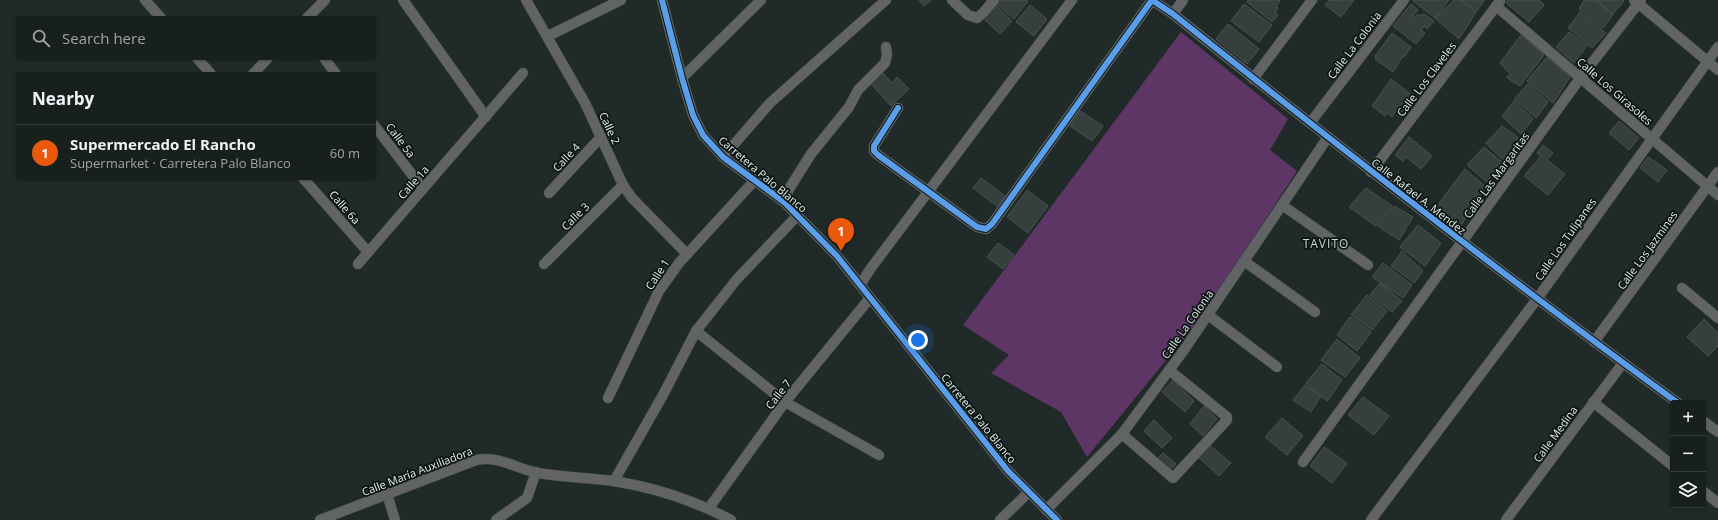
<!DOCTYPE html>
<html lang="en">
<head>
<meta charset="utf-8">
<style>
  :root { --surface:#18201e; --page:#212827; --text:#f1f3f6; --muted:#9fa3a4; --line:#363e3c; --accent:#ea580c }
  body { margin:0; font-family:"Open Sans",sans-serif; background:var(--page); color:var(--text) }
  .controls { position:absolute; right:12px; bottom:12px; display:grid; overflow:hidden; border-radius:4px; box-shadow:0 1px 3px #0004 }
  .controls button { width:36px; height:36px; display:grid; place-items:center; padding:0; border:0; border-bottom:1px solid var(--line); background:var(--surface); color:var(--text); font:20px sans-serif }
  .you { position:absolute; left:918px; top:340px; width:14px; height:14px; margin:-10px; border:3px solid #fff; border-radius:50%; background:#1a73e8; box-shadow:0 0 0 6px #1a73e833 }
  .badge { display:grid; place-items:center; width:26px; height:26px; border-radius:50%; background:var(--accent); color:#fff; font-size:13px; font-weight:700 }
  .pin { position:absolute; translate:-50% -33px; filter:drop-shadow(0 1px 2px #0008) }
  .pin::after { content:''; position:absolute; top:21px; width:14px; height:12px; background:inherit; clip-path:polygon(0 0,100% 0,50% 100%) }
  .list { margin:0; padding:0; list-style:none }
  h2 { display:flex; justify-content:space-between; align-items:center; height:52px; margin:0; padding:0 16px; font-size:17px }
  h2 small { font-size:13px; font-weight:400; color:var(--muted) }
  .list li { display:grid; grid-template-columns:26px 1fr auto; gap:12px; align-items:center; box-sizing:border-box; height:56px; padding:0 16px; border-top:1px solid var(--line) }
  .list b { display:block; font-size:15px; white-space:nowrap }
  .list p { margin:0; font-size:13px; white-space:nowrap; color:var(--muted) }
  .list em { font-size:13px; font-style:normal; color:var(--muted) }
  .icon { flex:none; width:22px; height:22px; fill:none; stroke:currentColor; stroke-width:2; stroke-linecap:round; stroke-linejoin:round }
  .map { position:relative; flex:none; width:1718px; height:520px; overflow:hidden }
  .search { position:absolute; background:var(--surface); box-shadow:0 1px 3px #0004; left:16px; top:16px; width:360px; height:44px; display:flex; align-items:center; gap:10px; box-sizing:border-box; padding:0 14px; border-radius:4px; color:var(--muted); font-size:15px }
  .panel { position:absolute; background:var(--surface); box-shadow:0 1px 3px #0004; left:16px; top:72px; width:360px; height:108px; border-radius:4px }
  .map>svg:first-child { display:block }
  .green { fill:#5d3665 }
  .building { fill:#363f3d; stroke:#495250 }
  .lines { fill:none; stroke-linecap:round; stroke-linejoin:round }
  .street-casing { stroke:#3c4543; stroke-width:11 }
  .street { stroke:#616364; stroke-width:10 }
  .cycleway-casing { stroke:#0d1513; stroke-width:8 }
  .cycleway { stroke:#5a9eea; stroke-width:6 }
  .labels { text-anchor:middle; dominant-baseline:central; stroke-width:3.5; stroke-linejoin:round; paint-order:stroke }
  .street-label { font-size:11px; fill:#e4f0ed; stroke:#0d1513 }
  .neighbourhood-label { font-size:12px; letter-spacing:1px; fill:#c4dcd5; stroke:#0d1513 }
</style>
</head>
<body>
<div class="map">
<svg width="1718" height="520" viewBox="0 0 1718 520">
  <rect width="100%" height="100%" fill="#202a28"/>
  <path class="green" d="M 1181,32 L 1288,119 L 1270,150 L 1297,171 L 1203,315 L 1087,457 L 1061,412 L 991,373 L 1009,355 L 963,325 Z"/>
  <g class="building">
    <path d="M 919,0 L 931,0 L 924,6 Z"/>
    <path d="M 999,0 L 1027,0 L 1028,1 L 1014,19 L 996,3 Z"/>
    <path d="M 1248,0 L 1279,0 L 1280,1 L 1276,6 L 1278,8 L 1275,13 L 1278,15 L 1272,22 L 1247,2 Z"/>
    <path d="M 1329,0 L 1354,0 L 1341,17 L 1325,5 Z"/>
    <path d="M 1413,0 L 1449,0 L 1435,18 L 1413,1 Z"/>
    <path d="M 1454,0 L 1461,0 L 1476,12 L 1459,39 L 1435,18 Z"/>
    <path d="M 1461,0 L 1485,0 L 1476,12 Z"/>
    <path d="M 1508,0 L 1539,0 L 1544,5 L 1529,22 L 1506,3 Z"/>
    <path d="M 1584,0 L 1595,0 L 1613,15 L 1603,28 L 1579,9 Z"/>
    <path d="M 1596,0 L 1623,0 L 1624,1 L 1613,14 Z"/>
    <path d="M 995,4 L 1012,21 L 1000,34 L 982,17 Z"/>
    <path d="M 1244,4 L 1272,25 L 1259,42 L 1231,21 Z"/>
    <path d="M 1411,4 L 1418,10 L 1412,17 L 1414,18 L 1418,14 L 1420,16 L 1424,14 L 1434,21 L 1427,29 L 1424,26 L 1421,30 L 1425,33 L 1416,44 L 1393,26 Z"/>
    <path d="M 1030,5 L 1047,19 L 1034,36 L 1016,22 Z"/>
    <path d="M 1580,12 L 1606,33 L 1592,48 L 1568,28 Z"/>
    <path d="M 1228,24 L 1259,49 L 1247,64 L 1216,39 Z"/>
    <path d="M 1569,32 L 1587,46 L 1574,63 L 1556,47 Z"/>
    <path d="M 1392,33 L 1411,47 L 1405,56 L 1403,56 L 1393,72 L 1375,59 L 1376,58 L 1375,56 Z"/>
    <path d="M 1521,35 L 1544,55 L 1520,86 L 1506,77 L 1511,75 L 1500,63 Z"/>
    <path d="M 1547,57 L 1570,77 L 1553,103 L 1527,81 Z"/>
    <path d="M 882,72 L 892,83 L 897,77 L 909,89 L 891,106 L 870,83 Z"/>
    <path d="M 1391,79 L 1413,96 L 1400,114 L 1396,111 L 1392,117 L 1387,113 L 1385,116 L 1372,106 Z"/>
    <path d="M 1528,84 L 1548,102 L 1536,118 L 1514,99 Z"/>
    <path d="M 1514,101 L 1533,119 L 1521,134 L 1502,116 Z"/>
    <path d="M 1080,111 L 1103,126 L 1092,141 L 1070,126 Z"/>
    <path d="M 1619,121 L 1639,138 L 1629,150 L 1609,133 Z"/>
    <path d="M 1502,126 L 1523,141 L 1505,162 L 1486,143 Z"/>
    <path d="M 1409,137 L 1432,156 L 1421,169 L 1406,157 L 1403,161 L 1395,155 Z"/>
    <path d="M 1543,145 L 1553,153 L 1547,160 L 1565,174 L 1548,195 L 1524,176 L 1541,156 L 1537,153 Z"/>
    <path d="M 1484,147 L 1503,163 L 1487,182 L 1467,165 Z"/>
    <path d="M 1648,157 L 1667,170 L 1658,182 L 1640,168 Z"/>
    <path d="M 1465,169 L 1486,187 L 1458,230 L 1433,211 Z"/>
    <path d="M 981,178 L 1005,196 L 997,206 L 973,188 Z"/>
    <path d="M 1366,188 L 1392,206 L 1376,226 L 1349,207 Z"/>
    <path d="M 1027,190 L 1048,206 L 1028,233 L 1007,217 Z"/>
    <path d="M 1394,206 L 1413,217 L 1399,240 L 1378,226 Z"/>
    <path d="M 1418,225 L 1441,243 L 1425,266 L 1400,247 Z"/>
    <path d="M 998,243 L 1014,255 L 1003,269 L 987,257 Z"/>
    <path d="M 1402,251 L 1423,271 L 1414,283 L 1391,266 Z"/>
    <path d="M 1383,263 L 1412,285 L 1403,298 L 1372,277 Z"/>
    <path d="M 1380,283 L 1402,301 L 1392,312 L 1370,295 Z"/>
    <path d="M 1367,295 L 1387,311 L 1372,330 L 1351,315 Z"/>
    <path d="M 1350,317 L 1371,332 L 1357,351 L 1337,335 Z"/>
    <path d="M 1704,319 L 1718,333 L 1718,346 L 1708,356 L 1687,337 Z"/>
    <path d="M 1337,339 L 1360,358 L 1345,377 L 1321,360 Z"/>
    <path d="M 1322,364 L 1342,380 L 1327,401 L 1306,383 Z"/>
    <path d="M 1173,380 L 1194,401 L 1185,412 L 1162,392 Z"/>
    <path d="M 1305,385 L 1321,396 L 1311,412 L 1293,400 Z"/>
    <path d="M 1363,397 L 1389,416 L 1374,435 L 1348,415 Z"/>
    <path d="M 1204,406 L 1217,419 L 1203,436 L 1190,424 Z"/>
    <path d="M 1282,418 L 1303,436 L 1287,455 L 1265,437 Z"/>
    <path d="M 1154,420 L 1172,438 L 1162,448 L 1144,431 Z"/>
    <path d="M 1208,444 L 1231,463 L 1219,476 L 1197,456 Z"/>
    <path d="M 1324,447 L 1347,463 L 1332,483 L 1310,466 Z"/>
    <path d="M 1163,453 L 1176,464 L 1167,472 L 1155,461 Z"/>
  </g>
  <g class="lines">
    <defs>
      <g id="street">
        <path d="M 145,0 L 161,18"/>
        <path d="M 403,0 L 486,117"/>
        <path d="M 526,0 L 585,103 L 623,185 L 632,198 L 687,254"/>
        <path d="M 662,0 L 682,78 L 693,115 L 703,135 L 723,157 L 784,202 L 837,256 L 1008,471 L 1057,520"/>
        <path d="M 952,0 L 968,15 L 977,18 L 983,13 L 994,0"/>
        <path d="M 1634,0 L 1718,70"/>
        <path d="M 1496,6 L 1718,195"/>
        <path d="M 1173,14 L 1183,0"/>
        <path d="M 307,18 L 325,0"/>
        <path d="M 548,36 L 621,0"/>
        <path d="M 197,58 L 211,74"/>
        <path d="M 324,58 L 336,74"/>
        <path d="M 253,74 L 268,58"/>
        <path d="M 682,78 L 761,0"/>
        <path d="M 1253,79 L 1312,0"/>
        <path d="M 898,108 L 874,146 L 874,151 L 878,155 L 977,227 L 986,229 L 992,224 L 1152,0 L 1173,14 C 1339,147 1506,278 1678,403"/>
        <path d="M 1310,123 L 1404,0"/>
        <path d="M 374,125 L 423,189"/>
        <path d="M 723,157 L 770,103 L 886,0"/>
        <path d="M 1371,172 L 1500,1"/>
        <path d="M 303,178 L 368,252"/>
        <path d="M 549,193 L 601,137"/>
        <path d="M 784,202 L 789,189 L 811,154 L 849,107 L 858,90 L 885,63 L 887,55 L 886,47"/>
        <path d="M 1282,205 L 1368,265"/>
        <path d="M 1244,261 L 1315,312"/>
        <path d="M 358,264 L 523,73"/>
        <path d="M 544,264 L 623,185"/>
        <path d="M 860,285 L 871,268 L 1072,0"/>
        <path d="M 1682,288 L 1718,318"/>
        <path d="M 1208,315 L 1277,367"/>
        <path d="M 696,331 L 785,402 L 879,455"/>
        <path d="M 1594,342 L 1718,172"/>
        <path d="M 608,398 L 659,291 L 679,263 L 754,181"/>
        <path d="M 1593,402 L 1673,466"/>
        <path d="M 1703,421 L 1718,432"/>
        <path d="M 1122,434 L 1173,478 L 1227,420 L 1227,417 L 1169,370"/>
        <path d="M 1303,462 L 1581,77 L 1641,0"/>
        <path d="M 614,481 L 663,395 L 696,331 L 737,279 L 798,215"/>
        <path d="M 1703,491 L 1718,503"/>
        <path d="M 387,494 L 395,520"/>
        <path d="M 709,508 L 785,402 L 870,298"/>
        <path d="M 1046,510 L 1122,434 L 1184,350 L 1328,137"/>
        <path d="M 320,520 L 476,460 C 499,455 516,469 538,473 C 563,477 588,478 613,481 C 653,487 695,501 731,520"/>
        <path d="M 496,520 L 527,498 L 536,472"/>
        <path d="M 1000,520 L 1029,492"/>
        <path d="M 1371,520 L 1537,299 L 1718,47"/>
        <path d="M 1506,520 L 1623,363"/>
      </g>
    </defs>
    <use href="#street" class="street-casing"/>
    <use href="#street" class="street"/>
    <defs>
      <g id="cycleway">
        <path d="M 662,0 L 682,78 L 693,115 L 703,135 L 723,157 L 784,202 L 837,256 L 1008,471 L 1057,520"/>
        <path d="M 898,108 L 874,146 L 874,151 L 878,155 L 977,227 L 986,229 L 992,224 L 1152,0 L 1173,14 C 1339,147 1506,278 1678,403"/>
      </g>
    </defs>
    <use href="#cycleway" class="cycleway-casing"/>
    <use href="#cycleway" class="cycleway"/>
  </g>
  <g class="labels">
    <g class="street-label">
      <text transform="translate(1354 45) rotate(-53)">Calle La Colonia</text>
      <text transform="translate(1426 79) rotate(-53)">Calle Los Claveles</text>
      <text transform="translate(1615 91) rotate(41)">Calle Los Girasoles</text>
      <text transform="translate(610 128) rotate(65)">Calle 2</text>
      <text transform="translate(401 140) rotate(53)">Calle 5a</text>
      <text transform="translate(566 157) rotate(-47)">Calle 4</text>
      <text transform="translate(763 174) rotate(40)">Carretera Palo Blanco</text>
      <text transform="translate(1496 175) rotate(-54)">Calle Las Margaritas</text>
      <text transform="translate(413 182) rotate(-49)">Calle 1a</text>
      <text transform="translate(1419 196) rotate(38)">Calle Rafael A. Mendez</text>
      <text transform="translate(345 207) rotate(49)">Calle 6a</text>
      <text transform="translate(575 216) rotate(-45)">Calle 3</text>
      <text transform="translate(1565 239) rotate(-55)">Calle Los Tulipanes</text>
      <text transform="translate(1647 250) rotate(-54)">Calle Los Jazmines</text>
      <text transform="translate(657 274) rotate(-57)">Calle 1</text>
      <text transform="translate(1187 324) rotate(-55)">Calle La Colonia</text>
      <text transform="translate(778 394) rotate(-52)">Calle 7</text>
      <text transform="translate(979 418) rotate(51)">Carretera Palo Blanco</text>
      <text transform="translate(1555 434) rotate(-54)">Calle Medina</text>
      <text transform="translate(417 471) rotate(-21)">Calle María Auxiliadora</text>
    </g>
    <g class="neighbourhood-label">
      <text x="1326" y="243">TAVITO</text>
    </g>
  </g>
</svg>
<div class="controls">
<button>+</button>
<button>−</button>
<button><svg class="icon" aria-label="layers" viewBox="0 0 24 24"><path d="M12 4l9 5-9 5-9-5zM3 14l9 5 9-5"/></svg></button>
</div>
<div class="you"></div>
<div class="pin badge" style="left:841px;top:251px">1</div>
<div class="search"><svg class="icon" aria-label="search" viewBox="0 0 24 24"><circle cx="10" cy="10" r="6"/><path d="M15 15l6 6"/></svg>Search here</div>
<section class="panel">
<h2>Nearby<small></small></h2>
<ul class="list">
<li><span class="badge">1</span><div><b>Supermercado El Rancho</b><p>Supermarket · Carretera Palo Blanco</p></div><em>60 m</em></li>
</ul>
</section>
</div>
</body>
</html>
